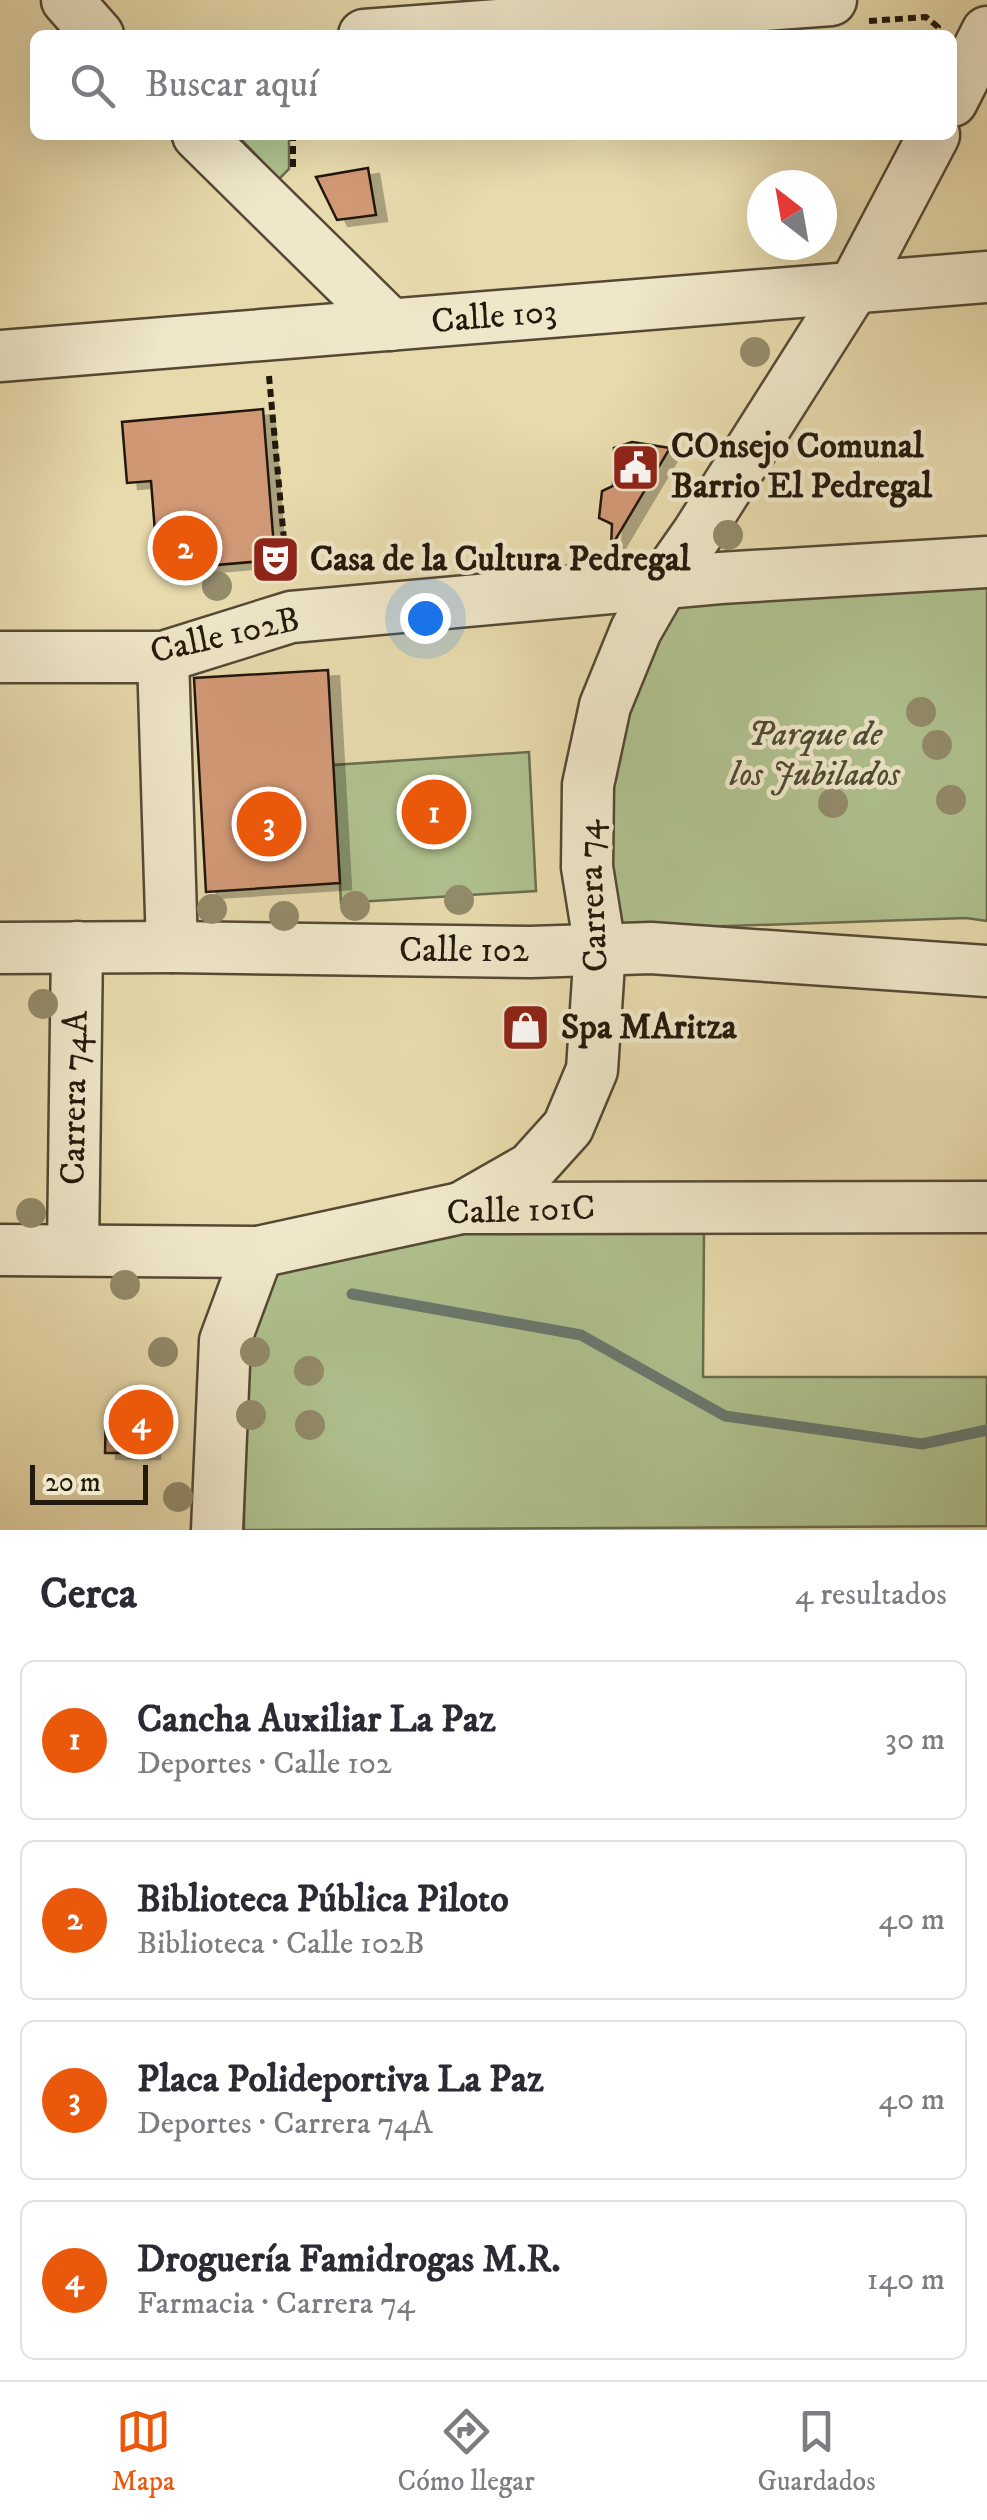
<!DOCTYPE html>
<html lang="es">
<head>
<meta charset="utf-8">
<style>
  :root { --surface:#fff; --page:#f2f2f3; --text:#2b2b33; --muted:#7c7c81; --line:#e1e1e2; --accent:#ea580c }
  body { margin:0; font-family:"IM FELL DW Pica",serif; background:var(--page); color:var(--text) }
  .compass { position:absolute; left:747px; top:170px; width:90px; height:90px; border-radius:50%; background:var(--surface); box-shadow:0 10px 40px #0002; rotate:329deg }
  .scale { position:absolute; left:30px; bottom:25px; width:118px; box-sizing:border-box; padding-left:10px; border:5px solid #24190d; border-top:0; font-size:28px; line-height:35px; white-space:nowrap; color:#24190d; -webkit-text-stroke:8px #efe7c9; paint-order:stroke }
  .you { position:absolute; left:425px; top:618px; width:35px; height:35px; margin:-25px; border:8px solid #fff; border-radius:50%; background:#1a73e8; box-shadow:0 0 0 15px #1a73e833 }
  .badge { display:grid; place-items:center; width:65px; height:65px; border-radius:50%; background:var(--accent); color:#fff; font-size:32px; font-weight:700 }
  .pin { position:absolute; translate:-50% -50%; border:5px solid #fff; box-shadow:0 2px 10px #0006 }
  .list { margin:0; padding:0; list-style:none }
  h2 { display:flex; justify-content:space-between; align-items:center; height:130px; margin:0; padding:0 40px; font-size:42px }
  h2 small { font-size:32px; font-weight:400; color:var(--muted) }
  .list li { display:grid; grid-template-columns:65px 1fr auto; gap:30px; align-items:center; box-sizing:border-box; height:160px; margin:0 20px 20px; padding:0 20px; border:2px solid var(--line); border-radius:15px }
  .list b { display:block; font-size:38px; white-space:nowrap }
  .list p { margin:0; font-size:32px; white-space:nowrap; color:var(--muted) }
  .list em { font-size:32px; font-style:normal; color:var(--muted) }
  .icon { flex:none; width:55px; height:55px; fill:none; stroke:currentColor; stroke-width:2; stroke-linecap:round; stroke-linejoin:round }
  .map { position:relative; flex:none; width:987px; height:1530px; overflow:hidden }
  .search { position:absolute; background:var(--surface); box-shadow:0 10px 40px #0002; left:30px; right:30px; top:30px; height:110px; display:flex; align-items:center; gap:25px; box-sizing:border-box; padding:0 35px; border-radius:15px; color:var(--muted); font-size:38px }
  .sheet { height:850px; background:var(--surface) }
  nav { display:flex; justify-content:space-around; align-items:center; box-sizing:border-box; height:140px; border-top:2px solid var(--line); background:var(--surface); font-size:28px; color:var(--muted) }
  nav a { display:grid; justify-items:center; gap:5px }
  nav .on { color:var(--accent) }
  .map>svg:first-child { display:block }
  .green { fill:#afc18e; stroke:#6a6d4e; stroke-width:2.5 }
  .lines { fill:none; stroke-linecap:round; stroke-linejoin:round }
  .stream { stroke:#6a796f; stroke-width:11 }
  .building { fill:#d19875; stroke:#24190d; stroke-width:2.5; filter:url(#shadow) }
  .minor-casing { stroke:#554935; stroke-width:55 }
  .path { stroke:#24190d; stroke-width:6; stroke-dasharray:8 5; stroke-linecap:butt }
  .minor { stroke:#efe7c9; stroke-width:50 }
  .tree { fill:#938b6a }
  .labels { text-anchor:middle; dominant-baseline:central; stroke-width:9; stroke-linejoin:round; paint-order:stroke }
  .street-label { font-size:35px; fill:#24190d; stroke:#efe7c9 }
  .poi-label { font-size:35px; font-weight:bold; fill:#24190d; stroke:#efe7c9; text-anchor:start }
  .park-label { font-size:35px; font-style:italic; fill:#4e4b34; stroke:#efe7c9 }
</style>
</head>
<body>
<div class="map">
<svg width="987" height="1530" viewBox="0 0 987 1530">
  <defs>
    <filter id="shadow"><feDropShadow dx="11" dy="6" stdDeviation="0" flood-color="#0004"/></filter>
  </defs>
  <rect width="100%" height="100%" fill="#e7daac"/>
  <filter id="stains"><feTurbulence type="fractalNoise" baseFrequency=".002" numOctaves="4"/><feColorMatrix values="0 0 0 0 .2 0 0 0 0 .09 0 0 0 0 .02 0 0 0 .5 -.17"/></filter>
  <radialGradient id="worn" r=".72"><stop offset=".6" stop-color="#630" stop-opacity="0"/><stop offset="1" stop-color="#630" stop-opacity=".3"/></radialGradient>
  <g class="green">
    <path d="M 237,135 L 289,135 L 289,169 L 279,179 Z"/>
    <path d="M 987,574 L 987,921 L 966,918 L 610,930 L 604,738 L 668,599 Z"/>
    <path d="M 529,752 L 536,891 L 341,903 L 333,765 Z"/>
    <path d="M 704,1229 L 703,1377 L 987,1377 L 987,1526 L 244,1530 L 245,1340 L 278,1270 L 466,1230 Z"/>
  </g>
  <g class="lines">
    <path class="stream" d="M 352,1294 L 581,1335 L 725,1416 L 922,1444 L 987,1430"/>
  </g>
  <g class="building">
    <path d="M 368,168 L 376,215 L 337,220 L 316,177 Z"/>
    <path d="M 263,409 L 275,560 L 158,570 L 151,481 L 127,483 L 122,422 Z"/>
    <path d="M 632,442 L 670,448 L 611,547 L 612,524 L 599,518 L 602,491 L 613,486 L 614,448 Z"/>
    <path d="M 328,670 L 340,883 L 206,892 L 194,678 Z"/>
    <path d="M 106,1413 L 149,1413 L 149,1453 L 105,1453 Z"/>
  </g>
  <g class="lines">
    <defs>
      <g id="minor">
        <path d="M 67,0 L 98,35"/>
        <path d="M 364,35 L 831,0"/>
        <path d="M 952,101 L 987,32"/>
        <path d="M 198,135 L 391,325"/>
        <path d="M 0,356 L 987,277"/>
        <path d="M 0,657 L 163,657 L 291,617 L 720,578 L 987,562"/>
        <path d="M 163,657 L 172,947"/>
        <path d="M 0,948 L 172,947 L 531,952 L 651,948 L 987,971"/>
        <path d="M 461,1208 L 531,1168 L 568,1127 L 592,1070 L 600,948 L 587,867 L 588,785 L 605,706 L 636,630 L 663,583 L 698,533 L 854,287 L 934,135"/>
        <path d="M 0,1250 L 258,1252 L 461,1208 L 987,1207"/>
        <path d="M 73,1250 L 77,947"/>
        <path d="M 217,1530 L 225,1341 L 258,1252"/>
      </g>
    </defs>
    <use href="#minor" class="minor-casing"/>
    <g class="path">
      <path d="M 869,21 L 926,17 L 938,27 L 935,32"/>
      <path d="M 293,167 L 293,135"/>
      <path d="M 269,376 L 287,573"/>
    </g>
    <use href="#minor" class="minor"/>
  </g>
  <g class="tree">
    <circle cx="755" cy="352" r="15"/>
    <circle cx="728" cy="535" r="15"/>
    <circle cx="217" cy="586" r="15"/>
    <circle cx="921" cy="712" r="15"/>
    <circle cx="937" cy="745" r="15"/>
    <circle cx="951" cy="800" r="15"/>
    <circle cx="833" cy="803" r="15"/>
    <circle cx="459" cy="900" r="15"/>
    <circle cx="355" cy="906" r="15"/>
    <circle cx="212" cy="909" r="15"/>
    <circle cx="284" cy="916" r="15"/>
    <circle cx="43" cy="1004" r="15"/>
    <circle cx="31" cy="1213" r="15"/>
    <circle cx="125" cy="1285" r="15"/>
    <circle cx="163" cy="1352" r="15"/>
    <circle cx="255" cy="1352" r="15"/>
    <circle cx="309" cy="1371" r="15"/>
    <circle cx="251" cy="1415" r="15"/>
    <circle cx="310" cy="1425" r="15"/>
    <circle cx="178" cy="1497" r="15"/>
  </g>
  <defs>
    <symbol id="civic-square" viewBox="-11 -11 22 22"><rect x="-9" y="-9" width="18" height="18" rx="4" fill="#8f2418" stroke="#efe7c9"/><path d="M-.6-6.5H3V-4.5H.6V-3L4-1V1h2V6H-6V1h2V-1L-.6-3ZM-1.2 2.5V6h2.4V2.5Z" fill="#fff"/></symbol>
    <symbol id="theatre-square" viewBox="-11 -11 22 22"><rect x="-9" y="-9" width="18" height="18" rx="4" fill="#8f2418" stroke="#efe7c9"/><path d="M-5-5.5Q0-4 5-5.5V0Q5 5 0 6Q-5 5-5 0ZM-3.3-2.5H-1v1.5H-3.3ZM1-2.5H3.3v1.5H1ZM-2.8 1Q0 5.5 2.8 1Z" fill="#fff"/></symbol>
    <symbol id="shop-square" viewBox="-11 -11 22 22"><rect x="-9" y="-9" width="18" height="18" rx="4" fill="#8f2418" stroke="#efe7c9"/><path d="M-5-2.5h2.3a2.7 3.5 0 0 1 5.4 0H5L5.5 6h-11ZM-1.5-2.5h3a1.5 2.3 0 0 0-3 0Z" fill="#fff"/></symbol>
  </defs>
  <g fill-rule="evenodd">
    <use href="#civic-square" x="608" y="440" width="55" height="55"/>
    <use href="#theatre-square" x="248" y="532" width="55" height="55"/>
    <use href="#shop-square" x="498" y="1000" width="55" height="55"/>
  </g>
  <g class="labels">
    <g class="street-label">
      <text transform="translate(494 317) rotate(-5)">Calle 103</text>
      <text transform="translate(225 636) rotate(-13)">Calle 102B</text>
      <text transform="translate(593 896) rotate(-93)">Carrera 74</text>
      <text x="464" y="951">Calle 102</text>
      <text transform="translate(75 1098) rotate(-89)">Carrera 74A</text>
      <text transform="translate(521 1211) rotate(-2)">Calle 101C</text>
    </g>
    <g class="poi-label">
      <text x="671" y="447">COnsejo Comunal<tspan x="671" dy="40">Barrio El Pedregal</tspan></text>
      <text x="310" y="560">Casa de la Cultura Pedregal</text>
      <text x="561" y="1028">Spa MAritza</text>
    </g>
    <g class="park-label">
      <text x="815" y="735">Parque de<tspan x="815" dy="40">los Jubilados</tspan></text>
    </g>
  </g>
  <rect width="100%" height="100%" filter="url(#stains)"/>
  <rect width="100%" height="100%" fill="url(#worn)"/>
</svg>
<svg class="compass" viewBox="-18 -18 36 36"><path d="M0-13l5 13h-10z" fill="#e53935"/><path d="M0 13l5-13h-10z" fill="#7c7c81"/></svg>
<div class="scale">20 m</div>
<div class="you"></div>
<div class="pin badge" style="left:434px;top:812px">1</div>
<div class="pin badge" style="left:185px;top:548px">2</div>
<div class="pin badge" style="left:269px;top:824px">3</div>
<div class="pin badge" style="left:141px;top:1422px">4</div>
<div class="search"><svg class="icon" aria-label="search" viewBox="0 0 24 24"><circle cx="10" cy="10" r="6"/><path d="M15 15l6 6"/></svg>Buscar aquí</div>
</div>
<section class="sheet">
<h2>Cerca<small>4 resultados</small></h2>
<ul class="list">
<li><span class="badge">1</span><div><b>Cancha Auxiliar La Paz</b><p>Deportes · Calle 102</p></div><em>30 m</em></li>
<li><span class="badge">2</span><div><b>Biblioteca Pública Piloto</b><p>Biblioteca · Calle 102B</p></div><em>40 m</em></li>
<li><span class="badge">3</span><div><b>Placa Polideportiva La Paz</b><p>Deportes · Carrera 74A</p></div><em>40 m</em></li>
<li><span class="badge">4</span><div><b>Droguería Famidrogas M.R.</b><p>Farmacia · Carrera 74</p></div><em>140 m</em></li>
</ul>
</section>
<nav>
<a class="on"><svg class="icon" aria-label="map" viewBox="0 0 24 24"><path d="M3 6l6-2 6 2 6-2v14l-6 2-6-2-6 2zM9 4v14M15 6v14"/></svg>Mapa</a>
<a><svg class="icon" aria-label="directions" viewBox="0 0 24 24"><path d="M12 3l9 9-9 9-9-9zM9 14v-3h6M13 9l2 2-2 2"/></svg>Cómo llegar</a>
<a><svg class="icon" aria-label="saved" viewBox="0 0 24 24"><path d="M7 4h10v16l-5-4-5 4z"/></svg>Guardados</a>
</nav>
</body>
</html>
